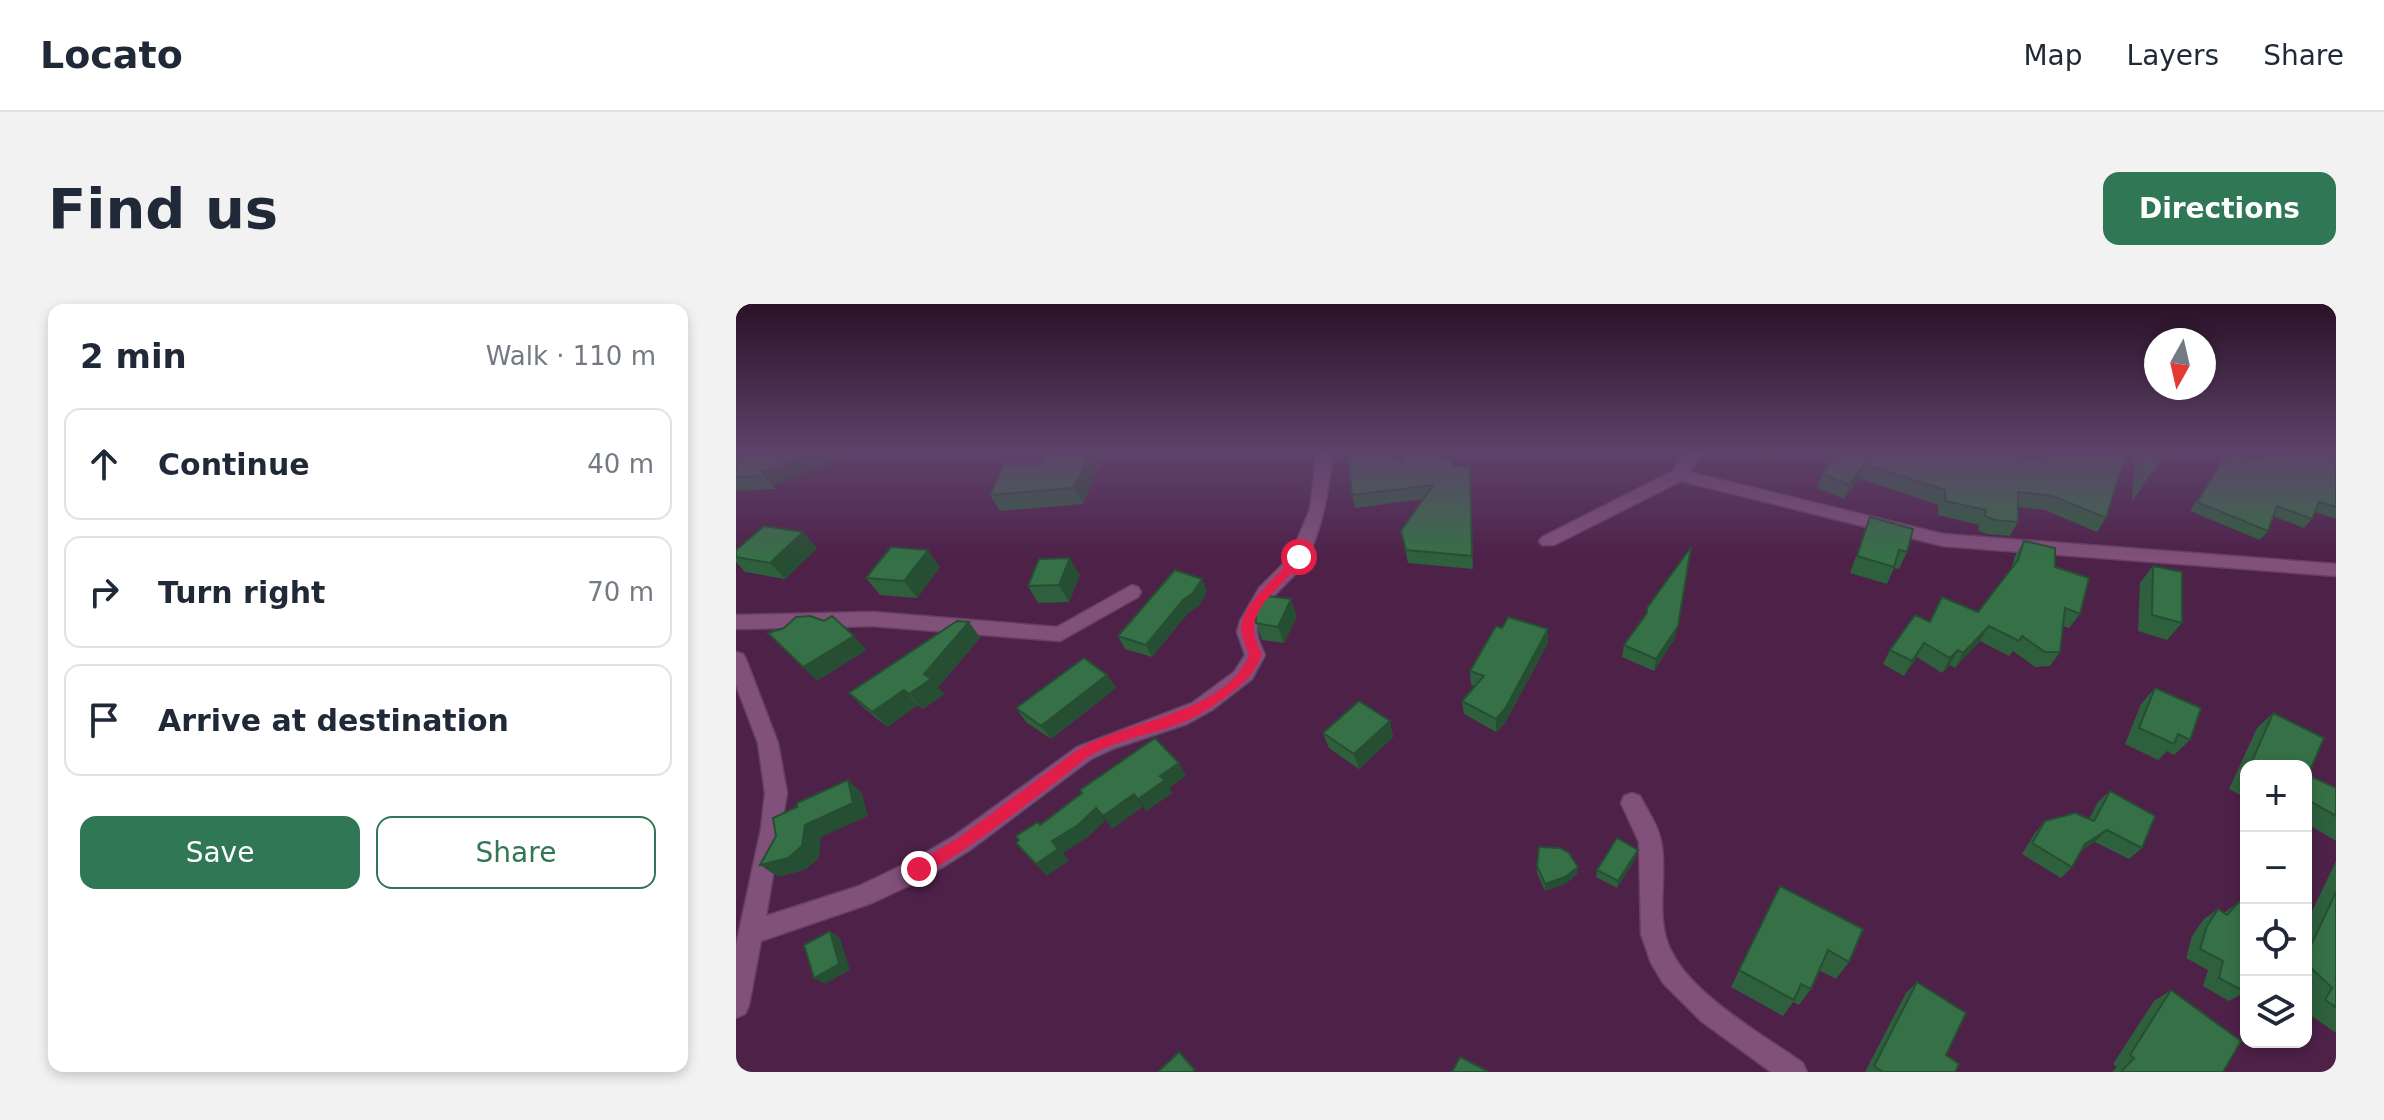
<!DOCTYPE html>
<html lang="en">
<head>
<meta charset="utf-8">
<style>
  :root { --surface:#fff; --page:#f2f2f3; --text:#1f2937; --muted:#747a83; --line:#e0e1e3; --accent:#307755 }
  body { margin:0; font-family:"DejaVu Sans",sans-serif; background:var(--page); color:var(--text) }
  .controls { position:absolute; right:24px; bottom:24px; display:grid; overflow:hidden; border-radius:16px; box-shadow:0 4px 12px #0003 }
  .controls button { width:72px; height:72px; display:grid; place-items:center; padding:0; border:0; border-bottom:2px solid var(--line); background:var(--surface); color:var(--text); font:40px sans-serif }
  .compass { position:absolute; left:1408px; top:24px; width:72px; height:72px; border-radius:50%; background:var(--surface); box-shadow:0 4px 12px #0003; rotate:188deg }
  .stop { position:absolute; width:24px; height:24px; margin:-18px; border:6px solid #e11d48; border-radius:50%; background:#fff }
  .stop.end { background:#e11d48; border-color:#fff; box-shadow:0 2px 8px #0008 }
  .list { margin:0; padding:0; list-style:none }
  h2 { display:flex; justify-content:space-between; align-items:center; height:104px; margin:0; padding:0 32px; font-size:34px }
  h2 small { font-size:26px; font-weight:400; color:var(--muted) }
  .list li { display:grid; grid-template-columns:52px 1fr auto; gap:24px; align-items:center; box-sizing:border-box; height:112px; margin:0 16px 16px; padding:0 16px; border:2px solid var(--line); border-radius:16px }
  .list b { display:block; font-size:30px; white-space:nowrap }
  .list em { font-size:26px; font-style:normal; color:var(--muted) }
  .actions { display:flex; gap:16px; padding:24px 32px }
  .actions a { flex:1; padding:18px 0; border:2px solid var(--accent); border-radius:16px; text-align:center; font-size:28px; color:var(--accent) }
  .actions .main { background:var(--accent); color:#fff }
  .icon { flex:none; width:44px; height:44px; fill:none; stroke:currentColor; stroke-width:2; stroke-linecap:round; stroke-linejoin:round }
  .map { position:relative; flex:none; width:1600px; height:768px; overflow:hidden; border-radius:16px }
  header { display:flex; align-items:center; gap:48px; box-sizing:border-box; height:112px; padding:0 40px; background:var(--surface); border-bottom:2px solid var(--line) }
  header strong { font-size:38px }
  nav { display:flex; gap:44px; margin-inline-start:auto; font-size:28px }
  .intro { display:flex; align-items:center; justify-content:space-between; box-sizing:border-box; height:192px; padding:0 48px }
  h1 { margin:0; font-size:56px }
  .button { padding:20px 36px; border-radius:16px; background:var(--accent); color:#fff; font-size:28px; font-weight:700 }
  main { display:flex; gap:48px; padding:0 48px }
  aside { flex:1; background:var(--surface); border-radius:16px; box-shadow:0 4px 12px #0003 }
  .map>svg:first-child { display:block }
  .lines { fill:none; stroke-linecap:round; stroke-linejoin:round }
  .minor-casing { stroke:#673f63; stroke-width:3 }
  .minor { fill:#81507b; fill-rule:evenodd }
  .wall { fill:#2e603d }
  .shaded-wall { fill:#264e32 }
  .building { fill:#367047; stroke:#264e32; stroke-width:2 }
  .route { fill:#e11d48 }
</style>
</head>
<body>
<header>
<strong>Locato</strong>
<nav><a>Map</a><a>Layers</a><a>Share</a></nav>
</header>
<div class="intro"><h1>Find us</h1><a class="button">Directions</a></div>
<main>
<aside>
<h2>2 min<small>Walk · 110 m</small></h2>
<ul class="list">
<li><svg class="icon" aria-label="ahead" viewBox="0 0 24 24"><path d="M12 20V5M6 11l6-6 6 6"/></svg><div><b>Continue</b></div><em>40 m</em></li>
<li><svg class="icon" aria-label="right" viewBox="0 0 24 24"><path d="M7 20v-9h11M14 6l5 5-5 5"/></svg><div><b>Turn right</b></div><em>70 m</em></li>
<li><svg class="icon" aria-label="arrive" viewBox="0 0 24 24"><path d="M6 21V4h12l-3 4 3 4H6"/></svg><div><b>Arrive at destination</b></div></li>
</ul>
<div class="actions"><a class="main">Save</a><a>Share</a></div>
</aside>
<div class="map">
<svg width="1600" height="768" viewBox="0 0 1600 768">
  <rect width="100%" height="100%" fill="#4e2149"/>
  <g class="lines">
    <defs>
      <g id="minor">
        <path d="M 581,147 L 597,147 C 593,184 588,216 573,251 C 562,276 519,298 521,327 C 521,335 526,344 529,351 L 516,375 L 476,406 L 451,420 L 379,444 L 355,455 L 234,546 L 191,573 L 136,599 L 25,637 L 13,701 L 9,710 L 0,714 L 0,641 L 25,525 L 29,489 L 22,439 L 0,381 L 0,348 L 7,350 L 10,355 L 42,439 L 51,489 L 30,612 L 123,582 L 175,557 L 218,532 L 341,443 L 456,399 L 498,368 L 509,351 L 501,328 L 504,317 L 523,284 L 554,253 L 574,205 Z"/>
        <path d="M 952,147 L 968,147 L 953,168 L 1207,230 L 1600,260 L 1600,272 L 1207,242 L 945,177 L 818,241 L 806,241 L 803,237 L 806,233 L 937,167 Z"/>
        <path d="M 396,281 L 402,283 L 405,288 L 402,293 L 324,337 L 137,322 L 0,325 L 0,311 L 137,308 L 321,323 Z"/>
        <path d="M 896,489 L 904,492 C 911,506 922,521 925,537 C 931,567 922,599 929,630 C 941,684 1025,729 1067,759 L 1071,768 L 1035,768 L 965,717 L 927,679 L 915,659 L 905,630 L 903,538 L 885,499 L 888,492 Z"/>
      </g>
    </defs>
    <use href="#minor" class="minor-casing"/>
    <use href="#minor" class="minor"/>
  </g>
  <g class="wall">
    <path d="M 0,147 L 9,147 L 40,185 L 0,187 Z"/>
    <path d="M 369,147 L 347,200 L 264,207 L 254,191 L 306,160 Z"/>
    <path d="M 1009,147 L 1045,147 L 1038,156 Z"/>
    <path d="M 1104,147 L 1265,151 L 1301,157 L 1306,147 L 1391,147 L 1370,214 L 1361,228 L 1309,206 L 1282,203 L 1282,218 L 1274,232 L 1252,230 L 1242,227 L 1243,221 L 1202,211 L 1202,201 L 1123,174 L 1108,195 L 1081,184 L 1086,170 Z"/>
    <path d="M 1398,147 L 1433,147 L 1396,197 Z"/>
    <path d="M 1492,147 L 1519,154 L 1519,147 L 1600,147 L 1600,215 L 1579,208 L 1576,215 L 1568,224 L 1537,212 L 1532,227 L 1524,236 L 1454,207 Z"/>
    <path d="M 707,155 L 716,162 L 734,162 L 737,265 L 672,259 L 665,227 L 687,195 L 619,204 L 616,191 L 665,159 Z"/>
    <path d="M 1134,213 L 1171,248 L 1163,265 L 1158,264 L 1151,280 L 1114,269 Z"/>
    <path d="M 67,228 L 81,244 L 49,275 L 9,268 L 0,258 L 0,246 Z"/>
    <path d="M 1288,237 L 1319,263 L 1344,310 L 1333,324 L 1327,322 L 1324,348 L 1314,362 L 1299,363 L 1277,347 L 1273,352 L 1244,337 L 1219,364 L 1214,361 L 1206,369 L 1181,353 L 1168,372 L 1147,360 L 1154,346 L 1194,318 L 1242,308 L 1275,265 L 1279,252 Z"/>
    <path d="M 1417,262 L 1446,319 L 1431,336 L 1402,327 L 1404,279 Z"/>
    <path d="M 204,263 L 181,294 L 144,291 L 130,274 Z"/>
    <path d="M 344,271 L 333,298 L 302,299 L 292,282 Z"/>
    <path d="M 471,287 L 463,302 L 452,309 L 416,353 L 389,345 L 382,332 Z"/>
    <path d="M 911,304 L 939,334 L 918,367 L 886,353 L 888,341 L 910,311 Z"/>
    <path d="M 561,312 L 548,339 L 526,336 L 520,319 Z"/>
    <path d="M 233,318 L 244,334 L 202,383 L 208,390 L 187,405 L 182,401 L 151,423 L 128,404 L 113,389 Z"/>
    <path d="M 766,324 L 812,325 L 812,339 L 769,419 L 760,428 L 728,410 L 726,397 L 739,382 L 735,381 L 734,367 Z"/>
    <path d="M 371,371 L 380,384 L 315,435 L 290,418 L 280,404 Z"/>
    <path d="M 1419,384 L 1454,436 L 1438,451 L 1431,447 L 1422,456 L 1389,440 L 1405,400 Z"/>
    <path d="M 1537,409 L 1588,434 L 1572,471 L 1600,484 L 1600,537 L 1570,519 L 1570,462 L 1510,462 L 1510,494 L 1493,485 L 1521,424 Z"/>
    <path d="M 654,417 L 657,433 L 623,465 L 593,444 L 587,429 Z"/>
    <path d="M 1374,487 L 1406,544 L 1393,555 L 1359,538 L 1345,546 L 1336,563 L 1325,574 L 1286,550 L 1299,529 L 1309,517 L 1353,515 L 1362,498 Z"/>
    <path d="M 803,543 L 841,570 L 829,580 L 809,587 L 801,569 Z"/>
    <path d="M 900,553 L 881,584 L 860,573 L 861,566 Z"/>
    <path d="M 1600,557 L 1600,729 L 1570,708 L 1570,702 L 1574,694 L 1570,690 L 1570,620 Z"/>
    <path d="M 1044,582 L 1113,658 L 1100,675 L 1083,666 L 1075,685 L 1063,701 L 1057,698 L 1047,712 L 995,683 Z"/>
    <path d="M 1503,598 L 1509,688 L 1493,697 L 1467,682 L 1472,666 L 1450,654 L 1456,632 L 1468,615 L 1482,605 L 1488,609 Z"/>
    <path d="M 1181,678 L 1210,751 L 1219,768 L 1129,768 L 1170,689 Z"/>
    <path d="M 1435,686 L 1487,768 L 1376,768 L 1381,763 L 1377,760 L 1418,697 Z"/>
  </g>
  <g class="shaded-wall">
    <path d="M 80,147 L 123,147 L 37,182 L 26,168 Z"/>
    <path d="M 355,147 L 369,147 L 347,200 L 338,184 Z"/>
    <path d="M 1040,147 L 1045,147 L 1038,156 Z"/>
    <path d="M 1128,160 L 1123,174 L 1108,195 L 1113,181 Z"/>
    <path d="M 67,228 L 81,244 L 49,275 L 34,259 Z"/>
    <path d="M 192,246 L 204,263 L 181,294 L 168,277 Z"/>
    <path d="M 334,254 L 344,271 L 333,298 L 323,281 Z"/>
    <path d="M 466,275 L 471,287 L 463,302 L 452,309 L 416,353 L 410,341 Z"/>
    <path d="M 555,295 L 561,312 L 548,339 L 542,323 Z"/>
    <path d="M 233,318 L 244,334 L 202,383 L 208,390 L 187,405 L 173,390 L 188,370 Z"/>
    <path d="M 942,322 L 939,334 L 918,367 L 920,355 Z"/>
    <path d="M 1253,322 L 1244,337 L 1219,364 L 1227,349 Z"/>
    <path d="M 812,325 L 812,339 L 769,419 L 760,428 L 760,415 Z"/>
    <path d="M 118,332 L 131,346 L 81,377 L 67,363 Z"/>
    <path d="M 1188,339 L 1181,353 L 1168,372 L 1176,357 Z"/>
    <path d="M 1222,346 L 1214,361 L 1206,369 L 1214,354 Z"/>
    <path d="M 371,371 L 380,384 L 315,435 L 305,422 Z"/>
    <path d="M 168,386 L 182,401 L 151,423 L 136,408 Z"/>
    <path d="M 654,417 L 657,433 L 623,465 L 618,450 Z"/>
    <path d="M 443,459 L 450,472 L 433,484 L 437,489 L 410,507 L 402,495 L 424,472 Z"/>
    <path d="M 112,476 L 126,489 L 132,512 L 85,533 L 83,554 L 69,566 L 42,573 L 24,561 L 69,521 Z"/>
    <path d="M 398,490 L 407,503 L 376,525 L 367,512 Z"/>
    <path d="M 360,504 L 369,517 L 352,533 L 327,549 L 333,557 L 311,572 L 300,560 L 316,537 Z"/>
    <path d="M 1371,526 L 1359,538 L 1337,551 L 1349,540 Z"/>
    <path d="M 902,546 L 900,553 L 881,584 L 882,577 Z"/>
    <path d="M 842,563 L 841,570 L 829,580 L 809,587 L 809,580 Z"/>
    <path d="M 94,627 L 104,634 L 114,666 L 89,680 L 78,674 Z"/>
  </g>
  <g class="building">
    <path d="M 0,147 L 8,147 L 10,149 L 17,147 L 80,147 L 26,168 L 28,172 L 0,173 Z"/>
    <path d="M 314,147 L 355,147 L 338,184 L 254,191 L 268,160 L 306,160 Z"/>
    <path d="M 615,147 L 647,147 L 665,159 L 668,147 L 706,147 L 707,155 L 715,155 L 716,162 L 734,162 L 736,252 L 670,246 L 665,227 L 697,181 L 616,191 L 612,155 Z"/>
    <path d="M 1104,147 L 1253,147 L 1265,151 L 1268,147 L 1273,147 L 1302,158 L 1307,147 L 1391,147 L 1370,214 L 1317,192 L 1282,188 L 1282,218 L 1259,216 L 1249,212 L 1250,206 L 1209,197 L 1209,186 L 1128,160 L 1113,181 L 1086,170 Z"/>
    <path d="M 1407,147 L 1432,147 L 1406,182 Z"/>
    <path d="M 1492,147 L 1527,156 L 1526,147 L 1600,147 L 1600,203 L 1583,198 L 1576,215 L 1541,202 L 1532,227 L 1461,198 Z"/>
    <path d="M 1134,213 L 1177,225 L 1171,248 L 1163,246 L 1158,263 L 1121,252 Z"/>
    <path d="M 28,222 L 67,228 L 34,259 L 0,253 L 0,246 Z"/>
    <path d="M 1288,237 L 1319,244 L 1319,263 L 1353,274 L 1344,310 L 1329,304 L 1324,348 L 1309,348 L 1286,332 L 1283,337 L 1253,322 L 1227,349 L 1222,346 L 1214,354 L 1188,339 L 1176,357 L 1154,346 L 1179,311 L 1194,318 L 1206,293 L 1242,308 L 1282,256 Z"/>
    <path d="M 155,243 L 192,246 L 168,277 L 130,274 Z"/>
    <path d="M 955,243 L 942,322 L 920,355 L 888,341 L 911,309 L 911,304 Z"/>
    <path d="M 334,254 L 323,281 L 292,282 L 303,255 Z"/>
    <path d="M 1417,262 L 1446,268 L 1446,319 L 1416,311 Z"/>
    <path d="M 439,266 L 466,275 L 457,289 L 447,296 L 410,341 L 382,332 Z"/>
    <path d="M 523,291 L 555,295 L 542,323 L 520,319 L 519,301 Z"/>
    <path d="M 74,312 L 88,317 L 96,312 L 118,332 L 67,363 L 32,329 L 48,324 L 60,313 Z"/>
    <path d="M 772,313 L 812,325 L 769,405 L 760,415 L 726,397 L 748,372 L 734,367 L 760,322 L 766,324 Z"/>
    <path d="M 221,317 L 233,318 L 188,370 L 195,375 L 173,390 L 168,386 L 136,408 L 113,389 Z"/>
    <path d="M 348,354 L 371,371 L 305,422 L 280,404 Z"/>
    <path d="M 1419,384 L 1465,404 L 1454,436 L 1442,430 L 1438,440 L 1403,424 Z"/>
    <path d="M 623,397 L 654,417 L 618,450 L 587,429 Z"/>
    <path d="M 1537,409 L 1588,434 L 1572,471 L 1600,484 L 1600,512 L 1572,496 L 1570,502 L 1570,462 L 1514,462 Z"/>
    <path d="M 419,434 L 443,459 L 424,472 L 429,476 L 402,495 L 398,490 L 367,512 L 360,504 L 342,521 L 316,537 L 322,545 L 300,560 L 280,539 L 283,536 L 280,532 L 302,518 L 304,521 L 346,489 L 344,486 Z"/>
    <path d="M 112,476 L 117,499 L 69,521 L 66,542 L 52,554 L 24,561 L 40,532 L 37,514 L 61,503 L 61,499 Z"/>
    <path d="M 1374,487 L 1419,512 L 1406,544 L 1371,526 L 1349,540 L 1336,563 L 1296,539 L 1309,517 L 1339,509 L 1358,517 Z"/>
    <path d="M 881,534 L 902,546 L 882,577 L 861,566 Z"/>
    <path d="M 803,543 L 824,544 L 833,549 L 842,563 L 829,573 L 809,580 L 801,562 Z"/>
    <path d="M 1044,582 L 1127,625 L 1113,658 L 1092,646 L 1075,685 L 1065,680 L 1058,696 L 1003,666 Z"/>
    <path d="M 1600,588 L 1600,703 L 1589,696 L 1596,684 L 1570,659 L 1570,652 Z"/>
    <path d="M 1503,598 L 1510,599 L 1509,688 L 1483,674 L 1487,657 L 1464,645 L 1471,622 L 1482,605 L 1491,611 Z"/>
    <path d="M 94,627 L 103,660 L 78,674 L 68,641 Z"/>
    <path d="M 1181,678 L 1230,709 L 1210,751 L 1223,760 L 1219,768 L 1147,768 L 1138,762 Z"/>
    <path d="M 1435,686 L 1505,737 L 1487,768 L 1385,768 L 1398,754 L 1394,751 Z"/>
    <path d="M 443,748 L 459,766 L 456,768 L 422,768 Z"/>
    <path d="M 724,753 L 753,768 L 716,768 Z"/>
  </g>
  <linearGradient id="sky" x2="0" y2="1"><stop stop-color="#2b1228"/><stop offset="0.58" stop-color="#5d436a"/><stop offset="1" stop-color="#5d436a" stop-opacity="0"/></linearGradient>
  <rect width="1600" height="254" fill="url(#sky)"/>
  <path class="route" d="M 559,250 L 568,253 C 556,275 516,299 518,326 C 518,334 523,343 526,351 C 518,370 508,379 491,392 C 478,401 465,411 450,417 C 416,432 378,434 348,456 C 325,474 197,576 178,570 L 178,560 L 221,535 L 343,445 C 391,417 491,408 513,351 C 511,344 506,334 505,327 C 504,298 545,272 559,250 Z"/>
</svg>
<div class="controls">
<button>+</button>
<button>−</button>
<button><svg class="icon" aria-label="locate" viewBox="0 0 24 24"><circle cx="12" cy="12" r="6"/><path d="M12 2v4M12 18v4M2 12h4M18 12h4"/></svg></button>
<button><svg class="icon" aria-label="layers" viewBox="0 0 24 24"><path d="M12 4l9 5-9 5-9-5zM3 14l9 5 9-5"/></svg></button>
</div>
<svg class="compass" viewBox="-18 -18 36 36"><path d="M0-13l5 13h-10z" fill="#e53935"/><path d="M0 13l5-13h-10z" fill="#747a83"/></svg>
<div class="stop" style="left:563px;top:253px"></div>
<div class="stop end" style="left:183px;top:565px"></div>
</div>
</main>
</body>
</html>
